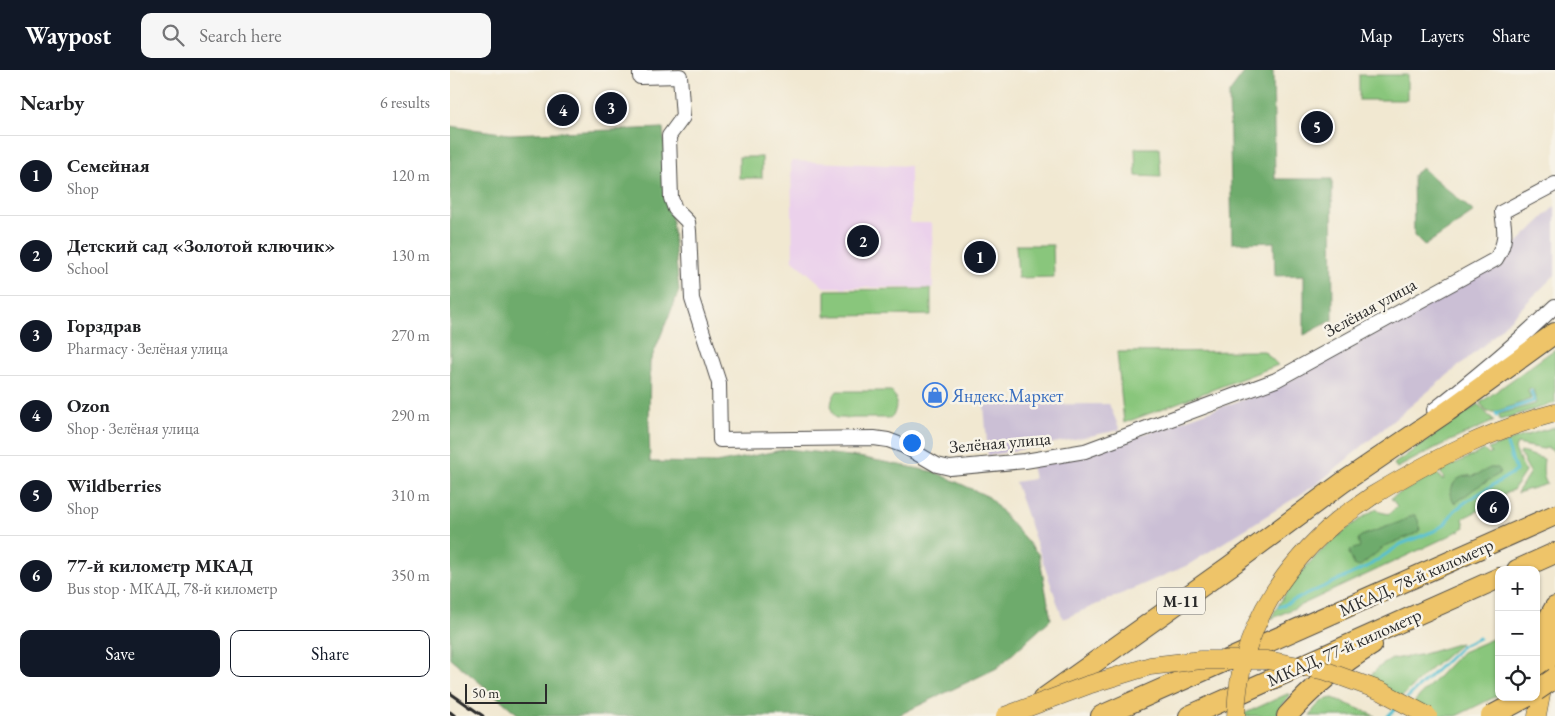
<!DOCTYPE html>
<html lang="en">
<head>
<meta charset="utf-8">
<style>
  :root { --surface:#fff; --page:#f6f6f6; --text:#202124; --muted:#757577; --line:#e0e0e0; --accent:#111827 }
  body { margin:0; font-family:"EB Garamond",serif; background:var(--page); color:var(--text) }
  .controls { position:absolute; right:15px; bottom:15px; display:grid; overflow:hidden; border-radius:10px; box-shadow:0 1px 4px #0004 }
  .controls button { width:45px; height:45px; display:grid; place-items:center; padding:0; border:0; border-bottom:1px solid var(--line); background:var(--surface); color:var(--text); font:25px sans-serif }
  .scale { position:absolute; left:15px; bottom:12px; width:82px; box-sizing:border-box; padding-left:5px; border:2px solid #2b2b2b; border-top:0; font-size:14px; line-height:18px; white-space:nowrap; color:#2b2b2b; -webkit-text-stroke:4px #f7f3e8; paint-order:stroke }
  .you { position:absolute; left:461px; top:372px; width:18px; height:18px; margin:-12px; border:4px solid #fff; border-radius:50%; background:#1a73e8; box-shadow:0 0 0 8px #1a73e833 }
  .badge { display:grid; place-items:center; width:32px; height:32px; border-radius:50%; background:var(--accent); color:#fff; font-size:16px; font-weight:700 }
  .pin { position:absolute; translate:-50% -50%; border:2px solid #fff; box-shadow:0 1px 5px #0006 }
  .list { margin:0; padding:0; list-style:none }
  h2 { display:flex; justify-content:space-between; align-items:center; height:65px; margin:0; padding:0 20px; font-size:21px }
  h2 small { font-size:16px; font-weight:400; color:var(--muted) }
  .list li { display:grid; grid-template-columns:32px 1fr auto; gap:15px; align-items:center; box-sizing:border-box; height:80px; padding:0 20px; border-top:1px solid var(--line) }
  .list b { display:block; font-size:19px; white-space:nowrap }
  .list p { margin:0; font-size:16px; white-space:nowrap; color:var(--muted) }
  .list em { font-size:16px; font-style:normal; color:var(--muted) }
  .actions { display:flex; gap:10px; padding:15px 20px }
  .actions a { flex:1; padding:11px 0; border:1px solid var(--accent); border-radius:10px; text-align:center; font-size:18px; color:var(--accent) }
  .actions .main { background:var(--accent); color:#fff }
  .icon { flex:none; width:28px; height:28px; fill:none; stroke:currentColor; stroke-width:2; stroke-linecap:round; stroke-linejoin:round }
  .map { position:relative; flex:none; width:1105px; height:646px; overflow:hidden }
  header { display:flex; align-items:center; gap:30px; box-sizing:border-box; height:70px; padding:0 25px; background:var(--accent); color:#fff }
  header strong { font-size:24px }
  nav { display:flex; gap:28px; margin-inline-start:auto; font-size:18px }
  .search { width:350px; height:45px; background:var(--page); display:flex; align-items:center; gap:12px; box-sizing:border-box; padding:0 18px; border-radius:10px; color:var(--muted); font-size:19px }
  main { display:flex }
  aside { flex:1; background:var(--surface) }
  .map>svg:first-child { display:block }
  .built { fill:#ebd1eb }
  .industrial { fill:#cbbfd5 }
  .green { fill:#89c67c; stroke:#5a7854 }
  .forest { fill:#6eab6c; stroke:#4c6b4c }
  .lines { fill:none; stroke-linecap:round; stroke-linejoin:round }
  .stream { stroke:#56c0d1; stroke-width:3 }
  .minor-casing { stroke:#494744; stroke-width:16 }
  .major-casing { stroke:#494744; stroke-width:19 }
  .highway-casing { stroke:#494744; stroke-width:22 }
  .minor { stroke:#fff; stroke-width:14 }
  .major { stroke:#eec469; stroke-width:18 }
  .highway { stroke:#eec469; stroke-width:20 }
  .rail { stroke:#2b2b2b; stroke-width:3 }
  .major-bridge-casing { stroke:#494744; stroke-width:19; stroke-linecap:butt }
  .highway-bridge-casing { stroke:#494744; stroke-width:22; stroke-linecap:butt }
  .major-bridge { stroke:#eec469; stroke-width:18 }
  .highway-bridge { stroke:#eec469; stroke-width:20 }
  .labels { text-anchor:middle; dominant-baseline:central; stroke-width:5; stroke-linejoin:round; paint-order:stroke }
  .shield { fill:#f7f3e8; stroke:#686764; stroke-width:1 }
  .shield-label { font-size:16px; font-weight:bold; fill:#2b2b2b }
  .street-label { font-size:18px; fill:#2b2b2b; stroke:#f7f3e8 }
  .shop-label { font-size:18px; fill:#366cbe; stroke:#f7f3e8; text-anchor:start }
</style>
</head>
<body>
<header>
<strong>Waypost</strong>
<div class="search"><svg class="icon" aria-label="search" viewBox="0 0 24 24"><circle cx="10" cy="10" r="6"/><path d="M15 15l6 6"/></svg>Search here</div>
<nav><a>Map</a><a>Layers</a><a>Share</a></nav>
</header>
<main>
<aside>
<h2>Nearby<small>6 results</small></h2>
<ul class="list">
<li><span class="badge">1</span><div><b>Семейная</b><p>Shop</p></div><em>120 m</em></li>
<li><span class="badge">2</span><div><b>Детский сад «Золотой ключик»</b><p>School</p></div><em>130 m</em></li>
<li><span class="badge">3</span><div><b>Горздрав</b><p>Pharmacy · Зелёная улица</p></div><em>270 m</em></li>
<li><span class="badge">4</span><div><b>Ozon</b><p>Shop · Зелёная улица</p></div><em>290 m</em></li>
<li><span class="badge">5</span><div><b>Wildberries</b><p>Shop</p></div><em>310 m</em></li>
<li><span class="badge">6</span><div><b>77-й километр МКАД</b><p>Bus stop · МКАД, 78-й километр</p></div><em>350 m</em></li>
</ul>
<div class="actions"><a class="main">Save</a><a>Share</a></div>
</aside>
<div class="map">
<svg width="1105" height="646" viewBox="0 0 1105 646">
  <rect width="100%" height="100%" fill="#f7f3e8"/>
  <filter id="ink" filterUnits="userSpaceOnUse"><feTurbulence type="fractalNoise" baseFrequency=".02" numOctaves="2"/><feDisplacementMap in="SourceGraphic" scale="10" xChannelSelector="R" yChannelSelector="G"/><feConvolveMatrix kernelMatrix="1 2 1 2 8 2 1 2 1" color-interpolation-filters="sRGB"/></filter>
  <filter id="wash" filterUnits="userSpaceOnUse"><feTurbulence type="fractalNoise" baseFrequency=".0096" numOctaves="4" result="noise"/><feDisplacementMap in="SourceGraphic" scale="20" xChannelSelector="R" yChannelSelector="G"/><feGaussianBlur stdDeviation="1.12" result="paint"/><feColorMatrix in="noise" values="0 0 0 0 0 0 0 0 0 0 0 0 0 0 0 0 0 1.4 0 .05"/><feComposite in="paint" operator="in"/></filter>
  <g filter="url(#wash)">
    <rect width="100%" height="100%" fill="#f1e8d1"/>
    <path class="built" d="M 341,91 L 460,96 L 460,153 L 482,153 L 483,218 L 374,217 L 343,190 Z"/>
    <g class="industrial">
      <path d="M 1105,136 L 1105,205 L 1035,274 L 867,414 L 738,495 L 613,549 L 565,412 L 584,409 L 581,395 L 645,381 L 826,318 L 1053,191 L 1064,176 Z"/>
      <path d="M 659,334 L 670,360 L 538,386 L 534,335 Z"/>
    </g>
    <g class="green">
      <rect x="909" y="5" width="48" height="25"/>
      <path d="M 685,78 L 709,78 L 711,107 L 686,106 Z"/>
      <rect x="289" y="87" width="23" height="21"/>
      <path d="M 566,175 L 603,175 L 604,207 L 568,208 Z"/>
      <path d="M 481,219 L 481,245 L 375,246 L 375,220 Z"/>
      <path d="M 1105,279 L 1105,333 L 1050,350 L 1049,344 L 1085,334 L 1086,332 L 1083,319 L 1080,318 L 1078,320 L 1081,329 L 1045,342 L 1037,342 L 1030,333 Z"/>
      <path d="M 814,281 L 828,295 L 674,353 L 667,282 Z"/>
      <path d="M 387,321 L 441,321 L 446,328 L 446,337 L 444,344 L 440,348 L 386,348 C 379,339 380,330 387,321 Z"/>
      <path d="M 1028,334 L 1039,346 L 1042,348 L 1044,351 L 987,377 L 947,398 L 944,394 Z"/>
      <path d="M 1105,357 L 1105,382 L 1098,378 L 1093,379 L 1067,374 L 1065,379 L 1075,402 L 1063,420 L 1039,431 L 1040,435 L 1013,448 L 1015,457 L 999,466 L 821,549 C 843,503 883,465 926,439 L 930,442 L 939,444 L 947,436 L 941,428 L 987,403 L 992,410 L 994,409 L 990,401 L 1034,380 L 1039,385 L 1041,383 L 1038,379 L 1067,368 Z"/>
      <path d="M 1071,382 L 1094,389 C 1093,398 1092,406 1097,414 L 1067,423 L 1080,402 L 1070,384 Z"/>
      <path d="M 1049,566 L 1049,625 L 1006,646 L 987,646 L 962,634 L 1012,582 Z"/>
      <path d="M 1011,573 L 975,604 L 952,627 L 915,611 L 929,597 L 942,589 L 970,585 Z"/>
      <path d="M 837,624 L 839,624 L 839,626 L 825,646 L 789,646 Z"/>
      <path d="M 883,628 L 921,644 L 925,646 L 860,646 C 865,636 872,629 883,628 Z"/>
    </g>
    <g class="forest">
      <path d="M 796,0 L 823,0 L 825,109 L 882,109 L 883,250 L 854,265 L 854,205 L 825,206 L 824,172 L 782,173 L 779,23 Z"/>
      <path d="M 0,56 L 59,64 L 213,58 L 229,221 L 200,292 L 199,355 L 200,392 L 266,393 L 337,379 L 409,387 L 485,402 L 539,427 L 589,485 L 601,549 L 547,598 L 447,646 L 70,646 L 0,588 Z"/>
      <path d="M 972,98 L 1024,142 L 974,176 L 964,166 L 963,105 Z"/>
      <path d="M 1040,398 L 1048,398 L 1050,400 L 1049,404 L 1024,419 L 1007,432 L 1004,433 C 997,422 1003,407 1017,406 C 1024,405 1018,408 1025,405 C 1030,404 1035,400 1040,398 Z"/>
      <path d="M 963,445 L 965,445 L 968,450 L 970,460 L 967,463 L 935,476 L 909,497 L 904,495 L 899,483 L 900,480 L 910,477 L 908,470 L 911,466 L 950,452 Z"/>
    </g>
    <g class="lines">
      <g class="stream">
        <path d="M 1047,346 L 1046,343 L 1084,331 L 1081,321"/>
        <path d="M 829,537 L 917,497 L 951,474 L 984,461 L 995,454 L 1004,441 L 1017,431 L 1066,401 L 1057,374"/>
        <path d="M 957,628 L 1012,576 L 1029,568"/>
        <path d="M 938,646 L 947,637"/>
      </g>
    </g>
  </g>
  <g filter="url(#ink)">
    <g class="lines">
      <defs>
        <g id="minor">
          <path d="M 190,0 L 190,7 L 230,6 L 233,47 L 219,66 L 221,128 L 225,139 L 238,152 L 239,161 L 242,229 L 269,313 L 270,370 L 424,368 L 438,370 L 454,376 L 487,395 L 500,398 L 575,391 L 635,381 L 826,310 L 1046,189 C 1057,172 1055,161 1052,142 L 1105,114"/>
          <path d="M 984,340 C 1026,307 1067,273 1105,236"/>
        </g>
        <g id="major">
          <path d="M 922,426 C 980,391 1039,360 1105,343"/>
          <path d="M 1087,646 L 1105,551"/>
        </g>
        <g id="highway">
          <path d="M 1067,500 L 1105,483"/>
          <path d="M 1086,574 L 1089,565 L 1105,537"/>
          <path d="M 593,629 L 780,496 L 892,413 L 998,341 L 1105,263"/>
          <path d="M 651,646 L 1105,445"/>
          <path d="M 739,646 L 1049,508"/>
          <path d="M 837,646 C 862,618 890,594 922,575"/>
        </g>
      </defs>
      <use href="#minor" class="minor-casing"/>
      <use href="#major" class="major-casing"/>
      <use href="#highway" class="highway-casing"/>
      <use href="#minor" class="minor"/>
      <use href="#major" class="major"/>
      <use href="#highway" class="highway"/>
      <g class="rail">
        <path d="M 0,623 L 33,646"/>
        <path d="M 0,642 L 5,646"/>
      </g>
      <defs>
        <g id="major-bridge">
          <path d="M 555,646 L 638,615 L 700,596 L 751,590 L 817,590 L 876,601 L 931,621 L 978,646"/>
          <path d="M 786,646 C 788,565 827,502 888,450 C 899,442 911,434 922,426"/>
        </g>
        <g id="highway-bridge">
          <path d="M 1086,621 L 1105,608"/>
          <path d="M 1041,646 L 1077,627"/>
        </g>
      </defs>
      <use href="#major-bridge" class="major-bridge-casing"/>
      <use href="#highway-bridge" class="highway-bridge-casing"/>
      <use href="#major-bridge" class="major-bridge"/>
      <use href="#highway-bridge" class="highway-bridge"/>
    </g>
  </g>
  <defs>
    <symbol id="shop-ring" viewBox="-11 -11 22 22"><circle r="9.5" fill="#f7f3e8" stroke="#3f7fe0" stroke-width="1.5"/><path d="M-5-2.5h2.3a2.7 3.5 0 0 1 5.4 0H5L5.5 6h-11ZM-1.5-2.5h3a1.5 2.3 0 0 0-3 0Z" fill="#3f7fe0"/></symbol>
  </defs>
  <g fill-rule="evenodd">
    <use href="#shop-ring" x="471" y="311" width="28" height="28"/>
  </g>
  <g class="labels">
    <rect class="shield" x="707" y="517.5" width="48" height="27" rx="4"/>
    <g class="shield-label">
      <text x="731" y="531">М-11</text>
    </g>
    <g class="street-label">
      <text transform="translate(920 237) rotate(-29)">Зелёная улица</text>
      <text transform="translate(550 372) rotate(-5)">Зелёная улица</text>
      <text transform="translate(966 507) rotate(-24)">МКАД, 78-й километр</text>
      <text transform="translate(894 577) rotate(-24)">МКАД, 77-й километр</text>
    </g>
    <g class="shop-label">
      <text x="502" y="325">Яндекс.Маркет</text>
    </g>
  </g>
</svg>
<div class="controls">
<button>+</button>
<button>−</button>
<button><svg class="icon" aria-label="locate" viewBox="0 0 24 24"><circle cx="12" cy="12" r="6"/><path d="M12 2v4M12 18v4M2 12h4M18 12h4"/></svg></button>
</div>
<div class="scale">50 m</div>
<div class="you"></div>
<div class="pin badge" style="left:530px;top:187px">1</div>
<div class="pin badge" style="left:413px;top:171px">2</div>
<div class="pin badge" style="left:161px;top:38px">3</div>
<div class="pin badge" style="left:113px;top:40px">4</div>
<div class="pin badge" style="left:867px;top:57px">5</div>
<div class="pin badge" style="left:1043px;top:437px">6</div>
</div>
</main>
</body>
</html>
